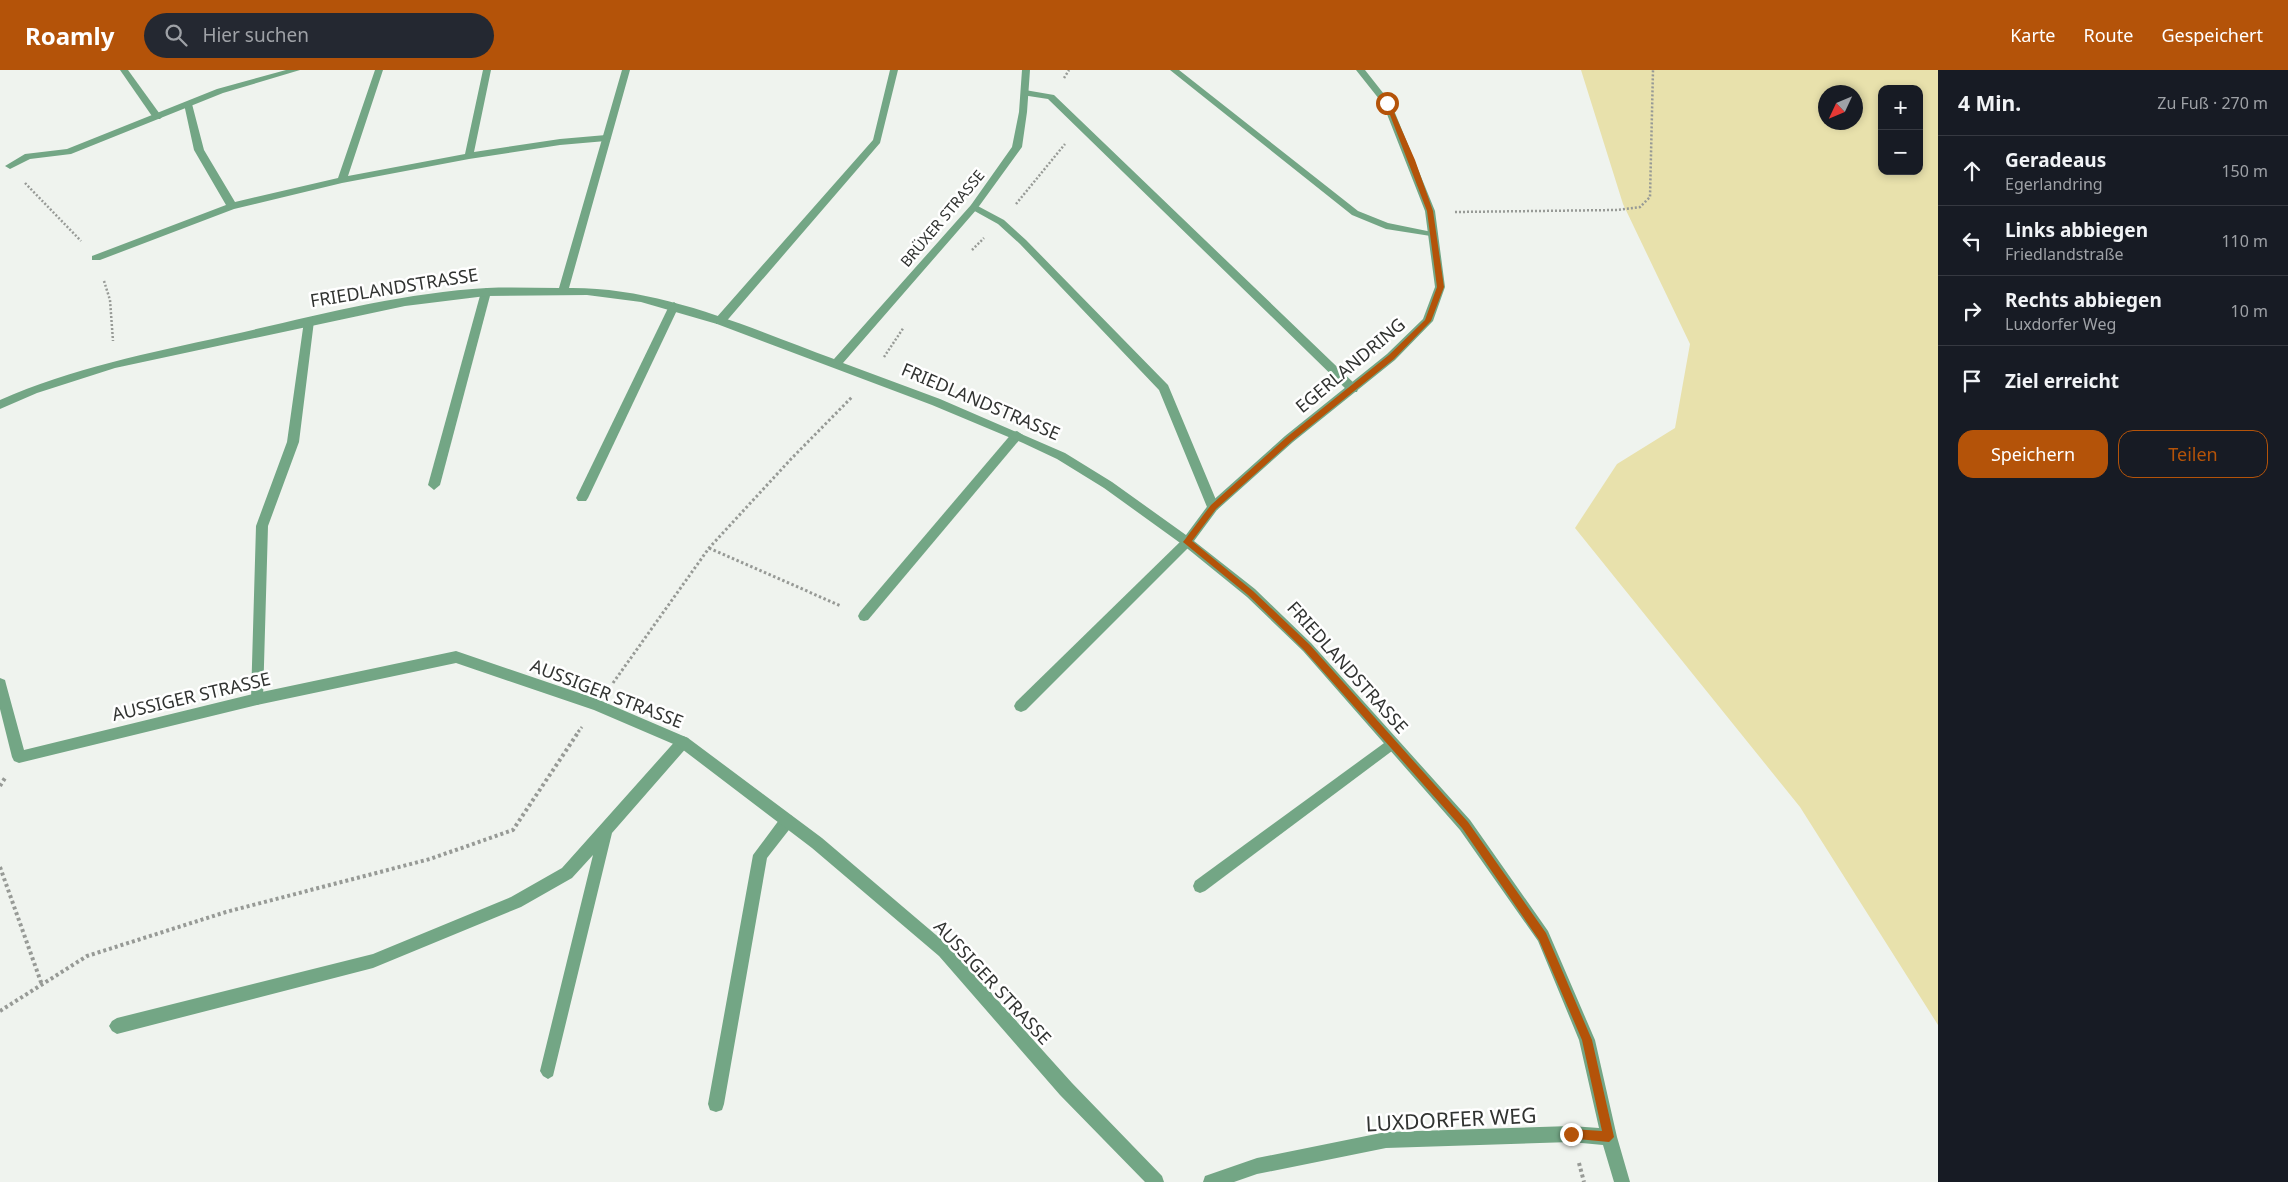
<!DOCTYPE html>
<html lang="de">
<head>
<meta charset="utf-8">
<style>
  :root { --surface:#171b24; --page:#242831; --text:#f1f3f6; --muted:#9ea1a6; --line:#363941; --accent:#b45309 }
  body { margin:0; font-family:"Noto Sans",sans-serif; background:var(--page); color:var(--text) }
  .controls { position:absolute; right:15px; top:15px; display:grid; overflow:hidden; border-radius:10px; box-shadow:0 2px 8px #0003 }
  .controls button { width:45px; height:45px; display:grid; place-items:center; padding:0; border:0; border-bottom:1px solid var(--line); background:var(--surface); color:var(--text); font:25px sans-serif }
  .compass { position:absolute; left:1818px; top:15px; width:45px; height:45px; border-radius:50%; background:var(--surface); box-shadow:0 2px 8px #0003; rotate:226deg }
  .stop { position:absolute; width:15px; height:15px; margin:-11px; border:4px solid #b45309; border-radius:50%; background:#fff }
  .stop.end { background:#b45309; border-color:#fff; box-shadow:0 1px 5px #0008 }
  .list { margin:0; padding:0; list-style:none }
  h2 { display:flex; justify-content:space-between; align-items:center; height:65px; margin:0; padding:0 20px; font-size:21px }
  h2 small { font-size:16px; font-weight:400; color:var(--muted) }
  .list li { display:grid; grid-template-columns:32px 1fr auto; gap:15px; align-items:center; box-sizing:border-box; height:70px; padding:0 20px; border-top:1px solid var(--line) }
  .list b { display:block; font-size:19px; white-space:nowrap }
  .list p { margin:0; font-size:16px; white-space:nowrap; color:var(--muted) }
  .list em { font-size:16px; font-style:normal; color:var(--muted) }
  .actions { display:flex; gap:10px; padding:15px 20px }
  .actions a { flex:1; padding:11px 0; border:1px solid var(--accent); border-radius:15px; text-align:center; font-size:18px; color:var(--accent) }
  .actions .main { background:var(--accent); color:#fff }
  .icon { flex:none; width:28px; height:28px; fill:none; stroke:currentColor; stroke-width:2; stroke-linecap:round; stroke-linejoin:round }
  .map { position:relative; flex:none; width:1938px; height:1112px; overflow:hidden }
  header { display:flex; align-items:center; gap:30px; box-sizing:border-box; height:70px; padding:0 25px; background:var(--accent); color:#fff }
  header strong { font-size:24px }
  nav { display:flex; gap:28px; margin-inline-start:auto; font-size:18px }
  .search { width:350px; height:45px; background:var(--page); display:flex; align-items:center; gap:12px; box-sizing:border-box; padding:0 18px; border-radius:28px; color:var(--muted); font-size:19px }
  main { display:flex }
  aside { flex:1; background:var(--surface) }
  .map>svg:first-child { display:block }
  .green { fill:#e8e1ac; fill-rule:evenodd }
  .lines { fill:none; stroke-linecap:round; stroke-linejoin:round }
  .path-far2 { stroke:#979a96; stroke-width:2.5; stroke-dasharray:2 2; stroke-linecap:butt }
  .path-far1 { stroke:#979a96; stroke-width:3; stroke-dasharray:2.5 2.5; stroke-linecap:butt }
  .path { stroke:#979a96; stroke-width:4; stroke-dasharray:3 3; stroke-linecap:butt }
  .service { fill:#73a685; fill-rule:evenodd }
  .minor { fill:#73a685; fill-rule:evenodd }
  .route { fill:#b45309 }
  .labels { text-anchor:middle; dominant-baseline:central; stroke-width:5; stroke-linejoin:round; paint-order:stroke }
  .far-street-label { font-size:15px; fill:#313331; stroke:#fff }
  .street-label { font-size:18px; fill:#313331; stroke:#fff }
  .near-street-label { font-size:21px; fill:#313331; stroke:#fff }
</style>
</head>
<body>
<header>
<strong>Roamly</strong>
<div class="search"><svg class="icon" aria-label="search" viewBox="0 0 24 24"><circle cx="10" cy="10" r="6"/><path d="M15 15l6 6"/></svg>Hier suchen</div>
<nav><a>Karte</a><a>Route</a><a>Gespeichert</a></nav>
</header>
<main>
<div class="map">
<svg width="1938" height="1112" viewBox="0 0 1938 1112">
  <rect width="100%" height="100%" fill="#eff3ee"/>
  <path class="green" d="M 1581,0 L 1938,0 L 1938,955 L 1800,737 L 1575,458 L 1617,394 L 1675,358 L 1690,274 L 1623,134 ZM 1882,19 L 1919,19 L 1919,101 L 1882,101 ZM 1826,22 L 1856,22 L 1856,52 L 1826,52 Z"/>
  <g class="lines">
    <g class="path-far2">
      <path d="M 1064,8 L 1069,0"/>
      <path d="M 25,113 L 81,171"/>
      <path d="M 1016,134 L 1065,74"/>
      <path d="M 1455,142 L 1617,140 L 1640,137 L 1650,127 L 1653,0"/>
      <path d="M 972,180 L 984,168"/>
      <path d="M 104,211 L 110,230 L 113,271"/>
      <path d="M 884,287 L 904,257"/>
    </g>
    <g class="path-far1">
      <path d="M 709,478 L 841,536"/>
      <path d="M 613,613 L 709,478 L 791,389 L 852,327"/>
      <path d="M 578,662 L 582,657"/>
    </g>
    <g class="path">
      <path d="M 0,716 L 5,708"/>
      <path d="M 0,797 L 42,915"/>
      <path d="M 0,941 L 87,886 L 226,842 L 430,789 L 513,760 L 579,661"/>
      <path d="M 1579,1093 L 1584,1112"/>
    </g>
    <g class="service">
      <path d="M 120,0 L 128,0 L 162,47 L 160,49 L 154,49 Z"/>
      <path d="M 375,0 L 383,0 L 348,106 L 465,84 L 483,0 L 491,0 L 474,82 L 560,69 L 606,65 L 611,68 L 606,71 L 560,75 L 469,89 L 342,113 L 234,139 L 100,190 L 92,190 L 92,186 L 226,135 L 194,80 L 184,34 L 185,32 L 191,32 L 192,34 L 204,80 L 235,132 L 338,108 Z"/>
      <path d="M 890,0 L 898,0 L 880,73 L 724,254 L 716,254 L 716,248 L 873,70 Z"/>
      <path d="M 1170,0 L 1179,0 L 1358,141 L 1388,153 L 1437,163 L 1437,167 L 1386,159 L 1352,145 Z"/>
      <path d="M 1025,20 L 1054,25 L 1357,316 L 1358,319 L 1357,322 L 1349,322 L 1048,29 L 1022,25 L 1022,21 Z"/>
      <path d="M 974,134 L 1004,150 L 1026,170 L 1168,315 L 1219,437 L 1217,440 L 1209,440 L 1207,437 L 1159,320 L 1020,174 L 998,154 L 971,139 L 971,135 Z"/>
      <path d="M 486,218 L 491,222 L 440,415 L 434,420 L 428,415 L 481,222 Z"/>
      <path d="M 674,232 L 679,236 L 588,428 L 586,431 L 578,431 L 576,428 L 669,236 Z"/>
      <path d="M 309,247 L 314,251 L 299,372 L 268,456 L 263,629 L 262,633 L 257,635 L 252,633 L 251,629 L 256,456 L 287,372 L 304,251 Z"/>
      <path d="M 1017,361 L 1023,365 L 1021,368 L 868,550 L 864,551 L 860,550 L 858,546 L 860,542 L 1013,362 Z"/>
      <path d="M 1187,467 L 1191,469 L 1193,472 L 1191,475 L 1026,640 L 1021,642 L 1016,640 L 1014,636 L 1016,632 L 1183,469 Z"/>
      <path d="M 683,666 L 688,668 L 690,672 L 688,676 L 612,763 L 553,1006 L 548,1009 L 543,1006 L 540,1001 L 593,785 L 572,808 L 521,837 L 373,898 L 117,964 L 112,961 L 109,956 L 112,951 L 117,948 L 373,884 L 511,827 L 562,798 L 678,668 Z"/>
      <path d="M 1391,668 L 1396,670 L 1398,674 L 1396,678 L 1205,821 L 1200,823 L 1195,821 L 1193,816 L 1195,811 Z"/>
      <path d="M 787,744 L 792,746 L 794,751 L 792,756 L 767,788 L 724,1034 L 722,1040 L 716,1042 L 710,1040 L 708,1034 L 753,785 L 782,746 Z"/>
    </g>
    <g class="minor">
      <path d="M 286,0 L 300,0 L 223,23 L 71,84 L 30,89 L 10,99 L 5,96 L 25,84 L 67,79 L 217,19 Z"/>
      <path d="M 622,0 L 630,0 L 569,218 C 661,217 750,258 834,289 L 971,135 L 1012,77 L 1019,42 L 1022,0 L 1030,0 L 1027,42 L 1022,77 L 977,139 L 843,293 L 940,329 L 1065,383 L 1112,412 L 1186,465 L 1209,434 L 1285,366 L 1387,284 L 1423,249 L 1435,217 L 1425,141 L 1383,34 L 1356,0 L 1365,0 L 1391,33 L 1435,141 L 1445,217 L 1433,251 L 1395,290 L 1293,372 L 1217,440 L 1194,471 L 1255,519 L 1311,573 L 1470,750 L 1548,861 L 1595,970 L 1617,1067 L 1630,1112 L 1614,1112 L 1603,1075 L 1571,1072 L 1386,1078 L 1257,1104 L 1234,1112 L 1203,1112 L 1205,1106 L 1257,1088 L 1386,1062 L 1571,1056 L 1599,1058 L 1579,970 L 1538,871 L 1460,760 L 1303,581 L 1247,527 L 1183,475 L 1104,418 L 1057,389 L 1023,373 L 932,335 L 717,254 L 641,232 L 587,225 L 486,226 L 405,236 L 115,298 L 37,323 L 0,339 L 0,330 C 72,298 149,283 226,266 C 311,247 399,223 487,218 C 511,217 535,218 559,218 Z"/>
      <path d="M 456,581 L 597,629 L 688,668 L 822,768 L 949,876 L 1072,1013 L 1162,1106 L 1164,1112 L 1145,1112 L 1060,1025 L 939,886 L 812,778 L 678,676 L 594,640 L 456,593 L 257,635 L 19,693 L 14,691 L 12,687 L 0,639 L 0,608 L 5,610 L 6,614 L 24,680 L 257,623 Z"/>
    </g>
  </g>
  <path class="route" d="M 1385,32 L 1390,33 L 1415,90 L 1433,141 L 1444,217 L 1431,251 L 1394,289 L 1292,371 L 1216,439 L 1192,471 L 1253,521 L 1310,575 L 1468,752 L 1546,863 L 1592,970 L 1614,1067 L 1609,1072 L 1567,1068 L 1567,1060 L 1571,1059 L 1602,1061 L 1582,970 L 1539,870 L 1462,758 L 1304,580 L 1248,525 L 1183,472 L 1211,435 L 1287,367 L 1389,285 L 1425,250 L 1437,217 L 1427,141 Z"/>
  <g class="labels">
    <g class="far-street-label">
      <text transform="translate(942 148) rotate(-50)">BRÜXER STRASSE</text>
    </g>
    <g class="street-label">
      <text transform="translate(394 217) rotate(-9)">FRIEDLANDSTRASSE</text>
      <text transform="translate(1350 295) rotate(-40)">EGERLANDRING</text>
      <text transform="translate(981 331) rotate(23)">FRIEDLANDSTRASSE</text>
      <text transform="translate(1348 597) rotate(48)">FRIEDLANDSTRASSE</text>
      <text transform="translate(607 623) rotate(21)">AUSSIGER STRASSE</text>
      <text transform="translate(191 626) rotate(-13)">AUSSIGER STRASSE</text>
      <text transform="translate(993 912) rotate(47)">AUSSIGER STRASSE</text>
    </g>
    <g class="near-street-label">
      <text transform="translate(1451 1049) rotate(-3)">LUXDORFER WEG</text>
    </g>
  </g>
</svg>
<div class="controls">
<button>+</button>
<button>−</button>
</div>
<svg class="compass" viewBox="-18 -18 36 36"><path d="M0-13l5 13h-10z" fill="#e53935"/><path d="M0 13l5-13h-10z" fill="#9ea1a6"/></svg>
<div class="stop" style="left:1387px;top:33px"></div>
<div class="stop end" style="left:1571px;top:1064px"></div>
</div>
<aside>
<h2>4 Min.<small>Zu Fuß · 270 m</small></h2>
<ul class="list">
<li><svg class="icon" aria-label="ahead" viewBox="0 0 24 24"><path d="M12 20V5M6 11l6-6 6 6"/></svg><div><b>Geradeaus</b><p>Egerlandring</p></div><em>150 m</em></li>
<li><svg class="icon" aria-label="left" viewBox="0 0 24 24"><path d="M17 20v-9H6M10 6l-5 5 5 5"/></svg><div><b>Links abbiegen</b><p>Friedlandstraße</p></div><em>110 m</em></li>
<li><svg class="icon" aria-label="right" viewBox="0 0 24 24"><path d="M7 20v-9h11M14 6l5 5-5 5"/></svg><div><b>Rechts abbiegen</b><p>Luxdorfer Weg</p></div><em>10 m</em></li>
<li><svg class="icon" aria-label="arrive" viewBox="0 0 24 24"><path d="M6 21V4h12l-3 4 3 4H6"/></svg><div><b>Ziel erreicht</b></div></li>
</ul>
<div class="actions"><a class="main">Speichern</a><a>Teilen</a></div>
</aside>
</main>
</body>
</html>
